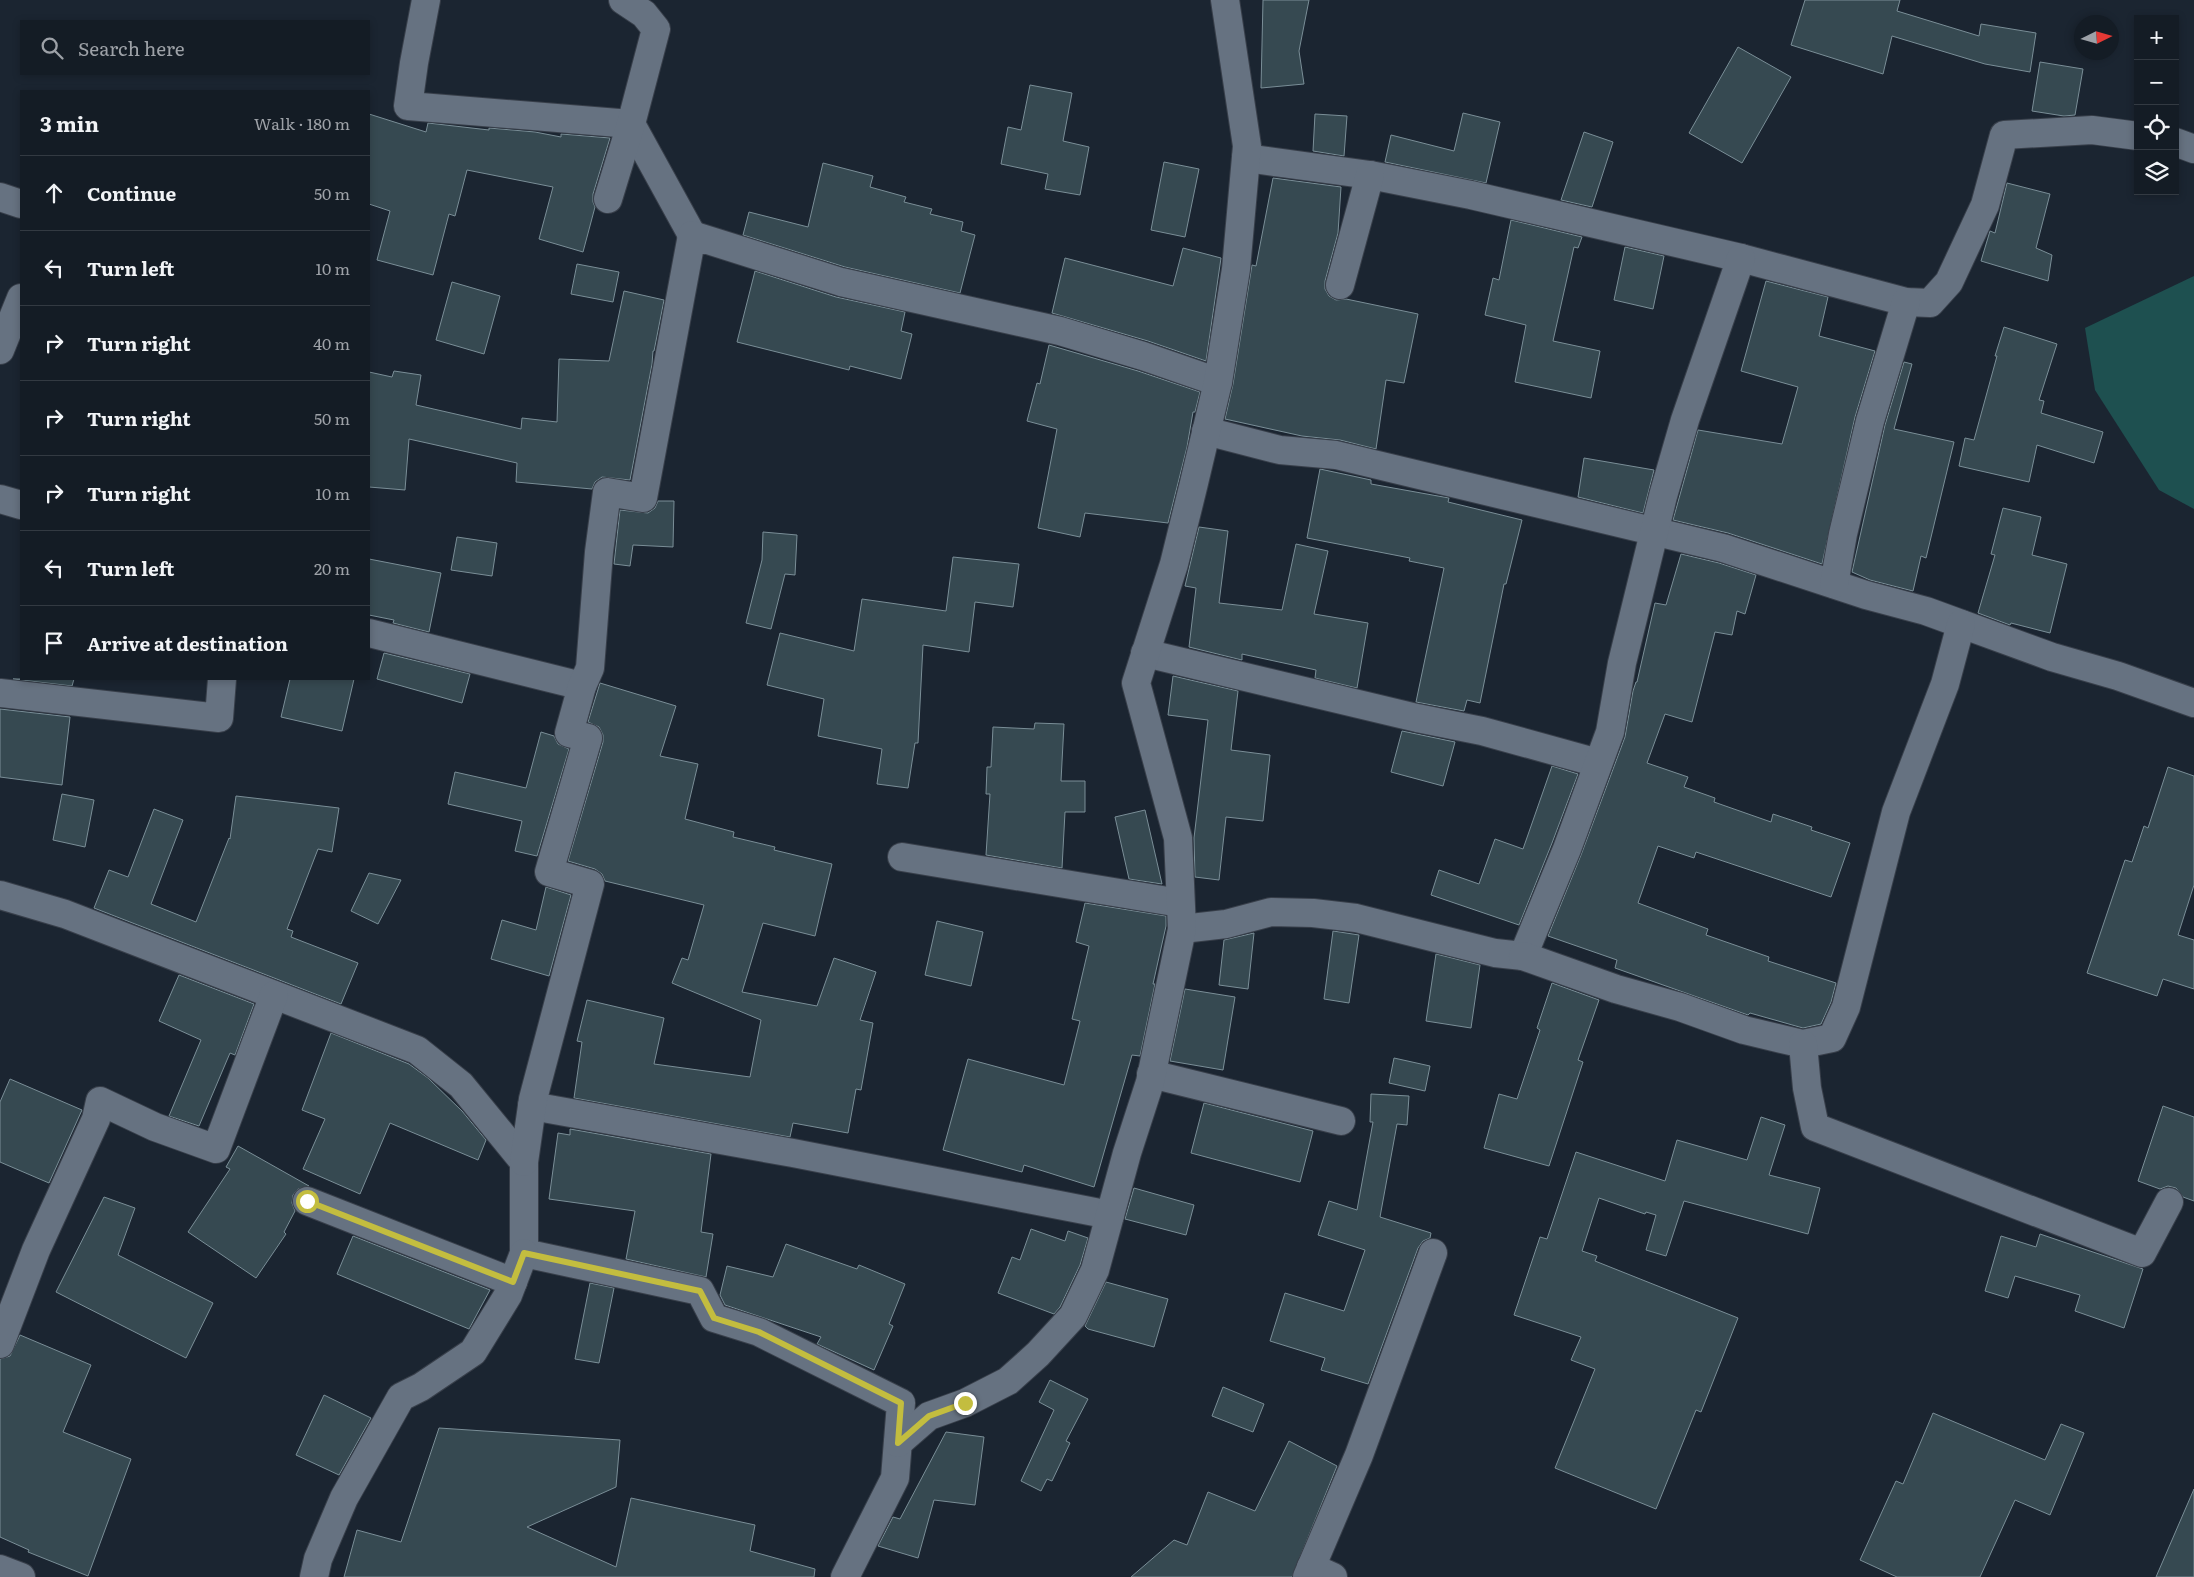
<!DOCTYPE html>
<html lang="en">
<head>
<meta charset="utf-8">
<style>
  :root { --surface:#141c25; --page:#1d252d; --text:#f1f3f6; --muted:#9da1a7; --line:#333a42 }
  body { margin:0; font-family:Literata,serif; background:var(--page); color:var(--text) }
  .controls { position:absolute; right:15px; top:15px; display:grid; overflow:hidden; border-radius:0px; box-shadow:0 2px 8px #0003 }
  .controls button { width:45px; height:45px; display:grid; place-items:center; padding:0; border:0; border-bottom:1px solid var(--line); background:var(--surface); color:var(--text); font:25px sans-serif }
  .compass { position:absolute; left:2074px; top:15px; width:45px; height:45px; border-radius:50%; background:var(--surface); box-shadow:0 2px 8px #0003; rotate:85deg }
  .stop { position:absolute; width:15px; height:15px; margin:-11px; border:4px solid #c3bd3f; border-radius:50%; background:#fff }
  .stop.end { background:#c3bd3f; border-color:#fff; box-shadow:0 1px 5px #0008 }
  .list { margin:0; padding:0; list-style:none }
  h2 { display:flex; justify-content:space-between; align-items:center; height:65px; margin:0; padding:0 20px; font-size:21px }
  h2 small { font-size:16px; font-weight:400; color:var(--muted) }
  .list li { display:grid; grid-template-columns:32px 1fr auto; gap:15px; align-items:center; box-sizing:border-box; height:75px; padding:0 20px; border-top:1px solid var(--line) }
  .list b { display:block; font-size:19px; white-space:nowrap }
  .list em { font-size:16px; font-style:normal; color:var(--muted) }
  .icon { flex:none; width:28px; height:28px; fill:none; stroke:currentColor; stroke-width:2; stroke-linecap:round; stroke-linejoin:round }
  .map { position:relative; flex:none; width:2194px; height:1577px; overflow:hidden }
  .search { position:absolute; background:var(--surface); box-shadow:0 2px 8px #0003; left:20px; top:20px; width:350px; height:55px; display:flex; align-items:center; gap:12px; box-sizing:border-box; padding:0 18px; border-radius:0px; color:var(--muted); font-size:19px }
  .panel { position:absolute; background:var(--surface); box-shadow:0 2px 8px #0003; left:20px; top:90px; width:350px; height:590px; border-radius:0px }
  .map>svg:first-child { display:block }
  .water { fill:#1e5050 }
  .building { fill:#364951; stroke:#7a8e97 }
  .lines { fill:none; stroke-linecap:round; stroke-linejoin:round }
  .minor-casing { stroke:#383f4a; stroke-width:30 }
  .minor { stroke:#667281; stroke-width:28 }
  .route { stroke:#c3bd3f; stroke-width:6 }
</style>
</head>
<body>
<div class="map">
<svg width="2194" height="1577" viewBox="0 0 2194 1577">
  <rect width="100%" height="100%" fill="#1b2531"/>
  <path class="water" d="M 2194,276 L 2194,509 L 2159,490 L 2095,390 L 2085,328 Z"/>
  <g class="building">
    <path d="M 1263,0 L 1309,0 L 1299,51 L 1304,84 L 1261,88 Z"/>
    <path d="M 1805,0 L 1900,0 L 1897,11 L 1979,36 L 1981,24 L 2036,33 L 2030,72 L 1985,64 L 1892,36 L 1883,74 L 1791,45 Z"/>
    <path d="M 1738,47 L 1791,77 L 1742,163 L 1689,133 Z"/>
    <path d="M 2040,62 L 2083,69 L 2075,115 L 2064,116 L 2032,111 Z"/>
    <path d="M 1030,85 L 1072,93 L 1063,141 L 1089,147 L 1080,195 L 1045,189 L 1048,174 L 1001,164 L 1008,127 L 1021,130 Z"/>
    <path d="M 1463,113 L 1500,122 L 1486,183 L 1385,162 L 1391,135 L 1454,151 Z"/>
    <path d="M 369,114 L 426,132 L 428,123 L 489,130 L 489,128 L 535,132 L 561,137 L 561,134 L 610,138 L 593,194 L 593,202 L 595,207 L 583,252 L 539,239 L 553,187 L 467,170 L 455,216 L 449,214 L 433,275 L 377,260 L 390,211 L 369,204 Z"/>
    <path d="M 1315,114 L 1347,116 L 1344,156 L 1313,151 Z"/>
    <path d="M 1584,132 L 1613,142 L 1592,207 L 1561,200 Z"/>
    <path d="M 1164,162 L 1199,169 L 1185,237 L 1151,230 Z"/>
    <path d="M 823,163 L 873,176 L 870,187 L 906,197 L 904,202 L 932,209 L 930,214 L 963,222 L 961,231 L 975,235 L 960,293 L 845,267 L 743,235 L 749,212 L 808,227 Z"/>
    <path d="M 1273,178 L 1341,187 L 1338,233 L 1325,281 L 1325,289 L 1329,296 L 1336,300 L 1346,299 L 1418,314 L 1404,383 L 1386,380 L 1376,449 L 1340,440 L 1302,436 L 1225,419 L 1233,384 L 1252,265 L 1256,266 Z"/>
    <path d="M 2007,183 L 2050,194 L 2036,248 L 2052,255 L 2048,281 L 1981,261 L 1990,231 L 1995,233 Z"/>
    <path d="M 1511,220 L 1582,237 L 1578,248 L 1574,247 L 1553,341 L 1600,351 L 1591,398 L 1515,382 L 1526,325 L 1485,315 L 1493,278 L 1499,280 Z"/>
    <path d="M 1625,247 L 1664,256 L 1653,309 L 1614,300 Z"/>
    <path d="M 1183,248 L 1221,258 L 1206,361 L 1148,341 L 1052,313 L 1065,258 L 1173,286 Z"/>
    <path d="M 577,264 L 619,272 L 613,302 L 571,294 Z"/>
    <path d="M 755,271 L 836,297 L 905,312 L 901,331 L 912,334 L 901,379 L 850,366 L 849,370 L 737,342 Z"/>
    <path d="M 1766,281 L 1828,297 L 1819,336 L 1875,351 L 1855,417 L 1822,564 L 1728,533 L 1673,520 L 1698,430 L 1782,444 L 1798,387 L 1741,371 Z"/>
    <path d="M 452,282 L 500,296 L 484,354 L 436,340 Z"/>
    <path d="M 624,291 L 664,300 L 654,351 L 653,351 L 652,364 L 630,480 L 602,477 L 595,482 L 592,489 L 516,482 L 517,463 L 409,439 L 405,490 L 369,487 L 369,372 L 392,377 L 394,371 L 421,375 L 416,405 L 521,429 L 522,418 L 557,422 L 559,359 L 609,361 Z"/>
    <path d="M 2004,327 L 2057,344 L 2039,400 L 2044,401 L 2041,413 L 2103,432 L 2094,463 L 2037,445 L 2029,482 L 1959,466 L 1965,438 L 1974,440 L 1997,356 L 1995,356 Z"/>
    <path d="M 1049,345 L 1138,371 L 1200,392 L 1195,412 L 1193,412 L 1187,447 L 1168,523 L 1085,513 L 1080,537 L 1038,528 L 1057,429 L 1027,421 L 1037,383 L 1040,384 Z"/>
    <path d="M 1904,362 L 1912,364 L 1894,429 L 1954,442 L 1926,558 L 1921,556 L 1913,591 L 1870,580 L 1852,572 L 1885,425 Z"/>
    <path d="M 1584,458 L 1654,470 L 1643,513 L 1578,497 Z"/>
    <path d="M 1320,469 L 1371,480 L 1371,484 L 1449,498 L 1448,502 L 1522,520 L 1506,584 L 1504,584 L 1480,703 L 1467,700 L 1464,711 L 1416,702 L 1444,568 L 1409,561 L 1410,558 L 1307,538 Z"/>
    <path d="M 658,501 L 674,501 L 673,547 L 633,545 L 630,566 L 614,564 L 620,510 L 648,513 L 655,508 Z"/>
    <path d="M 2003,508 L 2041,517 L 2032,555 L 2067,564 L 2050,633 L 2011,623 L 2010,625 L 1978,613 L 1995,555 L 1991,554 Z"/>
    <path d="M 1199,527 L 1228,531 L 1219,603 L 1282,610 L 1296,544 L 1328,551 L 1314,614 L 1368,623 L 1357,688 L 1315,678 L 1316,670 L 1242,654 L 1242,660 L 1189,647 L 1196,588 L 1185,586 Z"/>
    <path d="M 763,532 L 797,535 L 795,575 L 785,574 L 771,629 L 746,623 L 762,560 Z"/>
    <path d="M 457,537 L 497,543 L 492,576 L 451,570 Z"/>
    <path d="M 1681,554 L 1719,563 L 1756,575 L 1745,614 L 1737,611 L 1732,635 L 1715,632 L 1692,722 L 1665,714 L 1647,763 L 1688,777 L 1684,787 L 1715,798 L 1714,802 L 1771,822 L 1773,814 L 1812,827 L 1811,830 L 1850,843 L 1831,897 L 1696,852 L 1694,858 L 1658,846 L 1638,903 L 1708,929 L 1706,935 L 1769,957 L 1768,961 L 1836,983 L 1831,1002 L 1821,1024 L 1803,1028 L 1750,1013 L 1748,1015 L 1615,968 L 1617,960 L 1548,936 L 1581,855 L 1625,737 L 1633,691 L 1636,682 L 1637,682 L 1655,603 L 1666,605 Z"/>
    <path d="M 953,557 L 1019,564 L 1013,607 L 975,602 L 969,652 L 923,645 L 918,743 L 915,743 L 908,788 L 877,784 L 882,749 L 818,736 L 824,699 L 767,685 L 780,633 L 854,651 L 862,599 L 946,611 Z"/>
    <path d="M 369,559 L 441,573 L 429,632 L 393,623 L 394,620 L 369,615 Z"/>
    <path d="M 384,653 L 470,674 L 462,703 L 377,679 Z"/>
    <path d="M 1173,676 L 1238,691 L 1231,750 L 1270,755 L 1263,821 L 1226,817 L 1219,880 L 1195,877 L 1194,838 L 1208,720 L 1168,715 Z"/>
    <path d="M 13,679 L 74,679 L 72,686 Z"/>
    <path d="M 290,679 L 354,679 L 342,731 L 281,717 Z"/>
    <path d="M 600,683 L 676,706 L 660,756 L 698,764 L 685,819 L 734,832 L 733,837 L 775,847 L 774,850 L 832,864 L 815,936 L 763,923 L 742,992 L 817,1006 L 834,958 L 876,972 L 860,1020 L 873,1023 L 861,1090 L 856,1089 L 848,1133 L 793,1123 L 790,1137 L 574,1098 L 582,1042 L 577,1041 L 587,1000 L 664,1018 L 654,1064 L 750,1077 L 761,1020 L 672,983 L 682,958 L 688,960 L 704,905 L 605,881 L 602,874 L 595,869 L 568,861 L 603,742 L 603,735 L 599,727 L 588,722 Z"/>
    <path d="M 0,709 L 70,717 L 62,785 L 0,777 Z"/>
    <path d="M 1035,723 L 1064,724 L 1061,781 L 1085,781 L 1085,812 L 1065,812 L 1062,868 L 986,855 L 990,794 L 986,794 L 987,767 L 991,767 L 993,727 L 1034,729 Z"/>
    <path d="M 1402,731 L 1455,742 L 1443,786 L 1391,772 Z"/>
    <path d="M 541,732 L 554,736 L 558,744 L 569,749 L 537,856 L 515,851 L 522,821 L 448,804 L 455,772 L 526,788 Z"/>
    <path d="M 1552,766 L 1578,774 L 1552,843 L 1519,925 L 1431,895 L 1439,870 L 1479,884 L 1495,839 L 1523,849 Z"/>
    <path d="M 2168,767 L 2194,776 L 2194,885 L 2178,935 L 2194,940 L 2194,989 L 2163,979 L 2157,996 L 2087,973 L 2125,860 L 2132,862 L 2144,826 L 2148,828 Z"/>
    <path d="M 62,794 L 94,800 L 85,847 L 53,840 Z"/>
    <path d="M 236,796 L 339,808 L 332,852 L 318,849 L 287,929 L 293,931 L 291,937 L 358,963 L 341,1004 L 94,908 L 109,870 L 128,877 L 154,809 L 183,820 L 151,904 L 196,922 L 229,838 L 230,839 Z"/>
    <path d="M 1145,810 L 1162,884 L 1129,879 L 1115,817 Z"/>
    <path d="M 369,873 L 401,880 L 378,924 L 351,911 Z"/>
    <path d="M 546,887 L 571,895 L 549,976 L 491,959 L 502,920 L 536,930 Z"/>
    <path d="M 1085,903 L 1166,916 L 1166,926 L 1153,984 L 1155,984 L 1140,1056 L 1132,1055 L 1094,1187 L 1024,1165 L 1022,1172 L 943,1150 L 968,1059 L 1064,1085 L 1080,1021 L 1072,1019 L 1089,946 L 1076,942 Z"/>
    <path d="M 937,921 L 983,932 L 971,986 L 925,975 Z"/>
    <path d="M 1333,931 L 1359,935 L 1349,1003 L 1324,999 Z"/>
    <path d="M 1254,933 L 1248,989 L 1219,985 L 1224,940 Z"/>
    <path d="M 1436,954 L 1480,965 L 1471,1028 L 1426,1021 Z"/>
    <path d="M 179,975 L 254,1004 L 235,1055 L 230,1053 L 199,1126 L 169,1116 L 201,1040 L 159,1021 Z"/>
    <path d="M 1552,983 L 1599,1000 L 1578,1060 L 1583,1062 L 1549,1166 L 1484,1148 L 1499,1094 L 1517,1099 L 1540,1030 L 1537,1028 Z"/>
    <path d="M 1185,989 L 1235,997 L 1223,1070 L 1170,1061 Z"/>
    <path d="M 331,1033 L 409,1064 L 428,1078 L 462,1111 L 486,1140 L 478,1160 L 390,1123 L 360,1194 L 303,1169 L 325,1119 L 302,1110 Z"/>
    <path d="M 1394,1058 L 1430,1066 L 1425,1091 L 1389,1083 Z"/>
    <path d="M 10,1079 L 82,1110 L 49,1183 L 0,1162 L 0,1102 Z"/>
    <path d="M 1371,1094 L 1409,1096 L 1407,1125 L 1397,1124 L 1380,1217 L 1431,1233 L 1430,1238 L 1423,1241 L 1418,1248 L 1368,1384 L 1321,1370 L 1325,1358 L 1270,1341 L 1285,1293 L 1344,1311 L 1365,1250 L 1318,1235 L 1329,1201 L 1357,1210 L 1373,1122 L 1370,1122 Z"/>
    <path d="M 1204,1103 L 1313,1131 L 1300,1182 L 1191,1153 Z"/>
    <path d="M 2163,1106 L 2194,1117 L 2194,1201 L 2183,1197 L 2176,1188 L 2168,1186 L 2160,1189 L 2138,1181 Z"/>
    <path d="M 1761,1117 L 1785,1125 L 1769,1175 L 1820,1188 L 1808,1234 L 1684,1201 L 1666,1256 L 1646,1250 L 1656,1215 L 1646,1212 L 1645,1214 L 1599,1198 L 1582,1251 L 1597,1256 L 1595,1261 L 1738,1318 L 1701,1412 L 1696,1410 L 1656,1509 L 1555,1468 L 1595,1369 L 1571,1360 L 1581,1337 L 1514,1315 L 1540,1237 L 1547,1239 L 1576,1152 L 1665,1181 L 1677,1140 L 1747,1160 Z"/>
    <path d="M 570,1129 L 711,1154 L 701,1232 L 713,1234 L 706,1277 L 626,1259 L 635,1211 L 549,1199 L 558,1133 L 570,1135 Z"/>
    <path d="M 238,1146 L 309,1186 L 298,1189 L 293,1195 L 292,1203 L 295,1211 L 284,1232 L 286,1234 L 256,1278 L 188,1232 L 230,1169 L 226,1167 Z"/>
    <path d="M 1134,1188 L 1194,1205 L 1186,1235 L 1125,1219 Z"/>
    <path d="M 104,1197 L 135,1208 L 118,1255 L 213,1303 L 186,1358 L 56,1292 Z"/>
    <path d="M 1031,1229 L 1065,1241 L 1068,1231 L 1088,1238 L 1080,1265 L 1060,1307 L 1054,1314 L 998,1293 L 1012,1257 L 1020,1260 Z"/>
    <path d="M 2040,1234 L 2143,1269 L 2124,1328 L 2075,1311 L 2080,1295 L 2015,1276 L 2008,1298 L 1985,1291 L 2001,1236 L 2036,1247 Z"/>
    <path d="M 353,1236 L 490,1290 L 469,1329 L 337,1274 Z"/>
    <path d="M 786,1244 L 857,1269 L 859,1265 L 905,1284 L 889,1324 L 893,1326 L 874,1370 L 817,1344 L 821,1337 L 725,1305 L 720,1295 L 727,1266 L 773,1277 Z"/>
    <path d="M 1106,1282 L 1168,1299 L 1154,1347 L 1088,1329 L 1085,1326 Z"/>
    <path d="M 590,1283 L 614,1288 L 599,1363 L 575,1359 Z"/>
    <path d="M 20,1335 L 91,1365 L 63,1432 L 131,1459 L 88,1576 L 28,1552 L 29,1550 L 0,1537 L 0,1359 L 10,1356 Z"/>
    <path d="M 1050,1380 L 1088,1399 L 1066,1441 L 1070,1443 L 1052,1481 L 1047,1479 L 1041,1491 L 1021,1481 L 1054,1410 L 1039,1402 Z"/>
    <path d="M 1223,1387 L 1264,1404 L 1253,1432 L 1212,1416 Z"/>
    <path d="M 324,1395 L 371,1418 L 339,1475 L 296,1455 Z"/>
    <path d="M 1933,1413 L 2045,1460 L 2061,1424 L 2084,1433 L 2050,1515 L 2015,1500 L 1980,1577 L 1897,1577 L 1860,1560 L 1896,1481 L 1903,1484 Z"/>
    <path d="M 439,1428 L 620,1440 L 616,1487 L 527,1527 L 616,1567 L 631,1498 L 755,1525 L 750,1551 L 815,1569 L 814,1577 L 344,1577 L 357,1530 L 401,1542 Z"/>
    <path d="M 946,1432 L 984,1437 L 975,1505 L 934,1500 L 918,1558 L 878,1546 L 893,1517 L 900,1519 Z"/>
    <path d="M 1289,1441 L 1337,1466 L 1292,1577 L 1131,1577 L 1174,1540 L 1187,1545 L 1208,1492 L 1255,1511 Z"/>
    <path d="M 2194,1489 L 2194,1577 L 2156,1577 Z"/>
  </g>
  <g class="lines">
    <defs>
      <g id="minor">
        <path d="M 426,0 L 414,63 L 408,106 L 631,124 L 692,235"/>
        <path d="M 2175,142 L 2194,149"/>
        <path d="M 1246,158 L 1370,175 L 1471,195 L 1741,258 L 1906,302 L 1930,303 L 1949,282 L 1985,205 L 2004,135 L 2092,130 L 2138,136"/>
        <path d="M 0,197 L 21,204"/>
        <path d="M 608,199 L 631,124 L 656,29 L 644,14 L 623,0"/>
        <path d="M 1340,285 L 1370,175"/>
        <path d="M 0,350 L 21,298"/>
        <path d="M 1206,431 L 1280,450 L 1336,455 L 1723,548 L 1866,595 L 1926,611 L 2052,657 L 2118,676 L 2194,703"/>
        <path d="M 0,499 L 21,505"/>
        <path d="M 1834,584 L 1843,534 L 1870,421 L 1906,302"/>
        <path d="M 369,633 L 582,686"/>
        <path d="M 1145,653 L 1417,718 L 1482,731 L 1598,763"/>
        <path d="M 0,693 L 219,718 L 222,679"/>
        <path d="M 902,857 L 1180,903"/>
        <path d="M 0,895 L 65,914 L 417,1050 L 461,1085 L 524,1162 L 524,1253 L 700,1291 L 714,1318 L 759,1332 L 901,1403 L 895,1478 L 845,1577"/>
        <path d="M 1182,929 L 1226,924 L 1271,912 L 1313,913 L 1356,918 L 1495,953 L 1523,956 L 1567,849 L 1610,732 L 1622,663 L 1663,496 L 1685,420 L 1741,258"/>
        <path d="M 1523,956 L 1616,989 L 1680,1007 L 1744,1030 L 1803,1044 L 1832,1038 L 1846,1007 L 1896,812 L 1945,684 L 1961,624"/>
        <path d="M 1803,1044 L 1807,1088 L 1815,1127 L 2142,1253 L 2169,1202"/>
        <path d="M 1151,1074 L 1341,1121"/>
        <path d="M 532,1106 L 793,1153 L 1110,1215"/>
        <path d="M 524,1162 L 533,1099 L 590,884 L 549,872 L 588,738 L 569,733 L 582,686 L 590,668 L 599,552 L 607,492 L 643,498 L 692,235 L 841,282 L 1060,331 L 1143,356 L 1218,382"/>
        <path d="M 307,1201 L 513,1282"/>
        <path d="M 0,1344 L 36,1250 L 96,1119 L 100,1101 L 155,1127 L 216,1149 L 274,995"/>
        <path d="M 898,1443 L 929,1416 L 965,1403 L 1008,1381 L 1038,1354 L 1073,1316 L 1095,1270 L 1127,1153 L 1150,1082 L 1182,929 L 1178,838 L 1136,683 L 1174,564 L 1194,483 L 1218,382 L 1236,269 L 1247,146 L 1225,0"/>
        <path d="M 1311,1567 L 1333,1577"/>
        <path d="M 0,1569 L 21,1577"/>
        <path d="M 314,1577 L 318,1559 L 344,1498 L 401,1397 L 421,1387 L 473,1352 L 508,1295 L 524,1253"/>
        <path d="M 1307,1577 L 1359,1455 L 1433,1253"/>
      </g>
    </defs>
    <use href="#minor" class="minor-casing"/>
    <use href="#minor" class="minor"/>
  </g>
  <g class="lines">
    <path class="route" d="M 307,1201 L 513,1282 L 524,1253 L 700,1291 L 714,1318 L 759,1332 L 901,1403 L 898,1443 L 929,1416 L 965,1403"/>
  </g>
</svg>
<div class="controls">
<button>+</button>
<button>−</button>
<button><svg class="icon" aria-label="locate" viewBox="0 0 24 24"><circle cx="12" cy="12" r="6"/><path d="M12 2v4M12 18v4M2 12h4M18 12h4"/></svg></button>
<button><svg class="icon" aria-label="layers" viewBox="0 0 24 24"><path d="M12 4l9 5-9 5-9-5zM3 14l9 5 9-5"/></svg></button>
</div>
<svg class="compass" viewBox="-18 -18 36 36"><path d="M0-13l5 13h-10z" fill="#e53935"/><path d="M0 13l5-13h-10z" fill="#9da1a7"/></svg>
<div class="stop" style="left:307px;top:1201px"></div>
<div class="stop end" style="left:965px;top:1403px"></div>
<div class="search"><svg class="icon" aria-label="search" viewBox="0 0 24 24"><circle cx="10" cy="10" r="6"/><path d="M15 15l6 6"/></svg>Search here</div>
<section class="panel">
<h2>3 min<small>Walk · 180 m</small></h2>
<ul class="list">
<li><svg class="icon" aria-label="ahead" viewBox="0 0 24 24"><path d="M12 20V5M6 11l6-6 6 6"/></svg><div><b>Continue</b></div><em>50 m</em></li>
<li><svg class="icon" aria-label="left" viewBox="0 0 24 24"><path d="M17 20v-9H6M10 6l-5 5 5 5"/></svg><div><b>Turn left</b></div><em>10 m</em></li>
<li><svg class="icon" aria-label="right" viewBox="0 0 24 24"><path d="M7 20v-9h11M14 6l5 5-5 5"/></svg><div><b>Turn right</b></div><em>40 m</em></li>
<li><svg class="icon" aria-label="right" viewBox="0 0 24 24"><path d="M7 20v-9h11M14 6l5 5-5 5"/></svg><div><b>Turn right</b></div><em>50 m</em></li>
<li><svg class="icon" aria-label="right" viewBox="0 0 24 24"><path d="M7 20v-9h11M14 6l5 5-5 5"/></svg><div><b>Turn right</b></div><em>10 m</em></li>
<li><svg class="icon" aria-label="left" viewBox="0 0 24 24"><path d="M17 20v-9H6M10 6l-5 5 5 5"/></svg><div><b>Turn left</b></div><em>20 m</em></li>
<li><svg class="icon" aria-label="arrive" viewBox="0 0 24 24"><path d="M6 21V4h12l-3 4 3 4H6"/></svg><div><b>Arrive at destination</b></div></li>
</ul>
</section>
</div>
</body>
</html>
